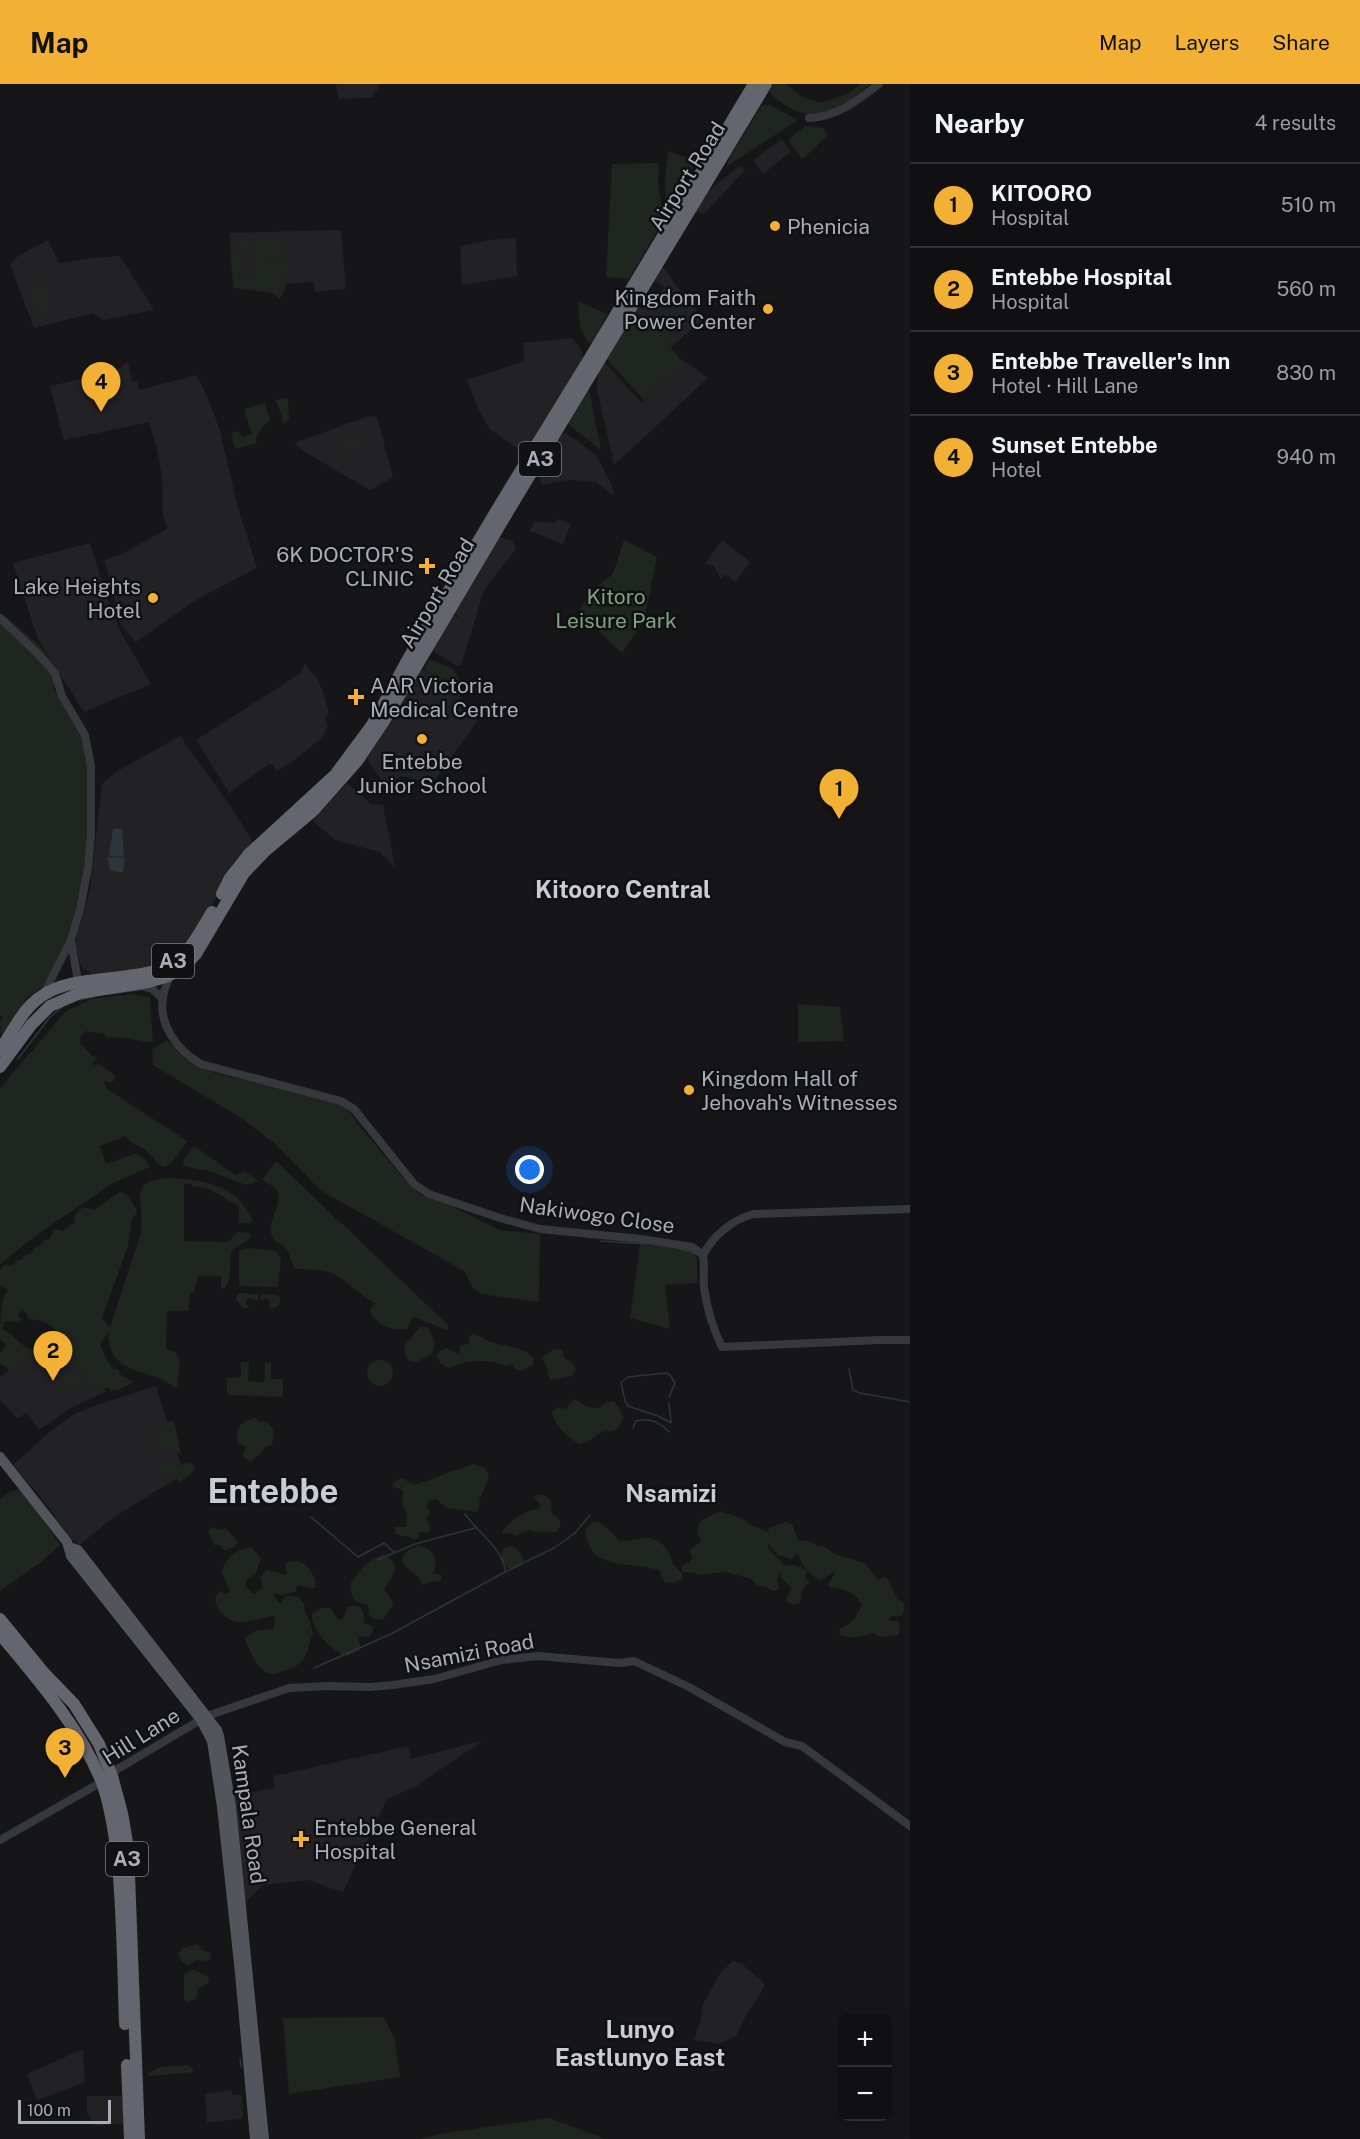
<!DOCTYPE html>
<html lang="en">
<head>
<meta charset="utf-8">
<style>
  :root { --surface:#101012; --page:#19191b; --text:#f1f3f6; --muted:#9c9d9f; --line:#303032; --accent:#f2b134 }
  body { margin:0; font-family:"Public Sans",sans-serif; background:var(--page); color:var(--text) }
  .controls { position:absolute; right:18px; bottom:18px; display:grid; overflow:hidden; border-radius:12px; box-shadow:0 6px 24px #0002 }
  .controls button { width:54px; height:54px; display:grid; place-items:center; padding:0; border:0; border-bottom:2px solid var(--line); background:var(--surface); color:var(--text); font:30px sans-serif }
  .scale { position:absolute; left:18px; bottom:15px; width:93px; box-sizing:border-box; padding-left:6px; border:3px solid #a8adb8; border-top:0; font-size:16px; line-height:21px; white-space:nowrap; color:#a8adb8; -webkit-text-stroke:4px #111113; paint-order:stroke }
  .you { position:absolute; left:530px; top:1086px; width:21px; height:21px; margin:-15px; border:4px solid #fff; border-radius:50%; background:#1a73e8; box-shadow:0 0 0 9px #1a73e833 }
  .badge { display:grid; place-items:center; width:39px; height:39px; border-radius:50%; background:var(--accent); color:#111; font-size:20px; font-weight:700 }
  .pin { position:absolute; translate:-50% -50px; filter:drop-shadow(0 2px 3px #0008) }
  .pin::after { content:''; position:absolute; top:32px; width:21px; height:18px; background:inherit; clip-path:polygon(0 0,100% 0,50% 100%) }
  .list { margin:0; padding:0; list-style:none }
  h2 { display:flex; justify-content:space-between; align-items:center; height:78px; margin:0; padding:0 24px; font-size:26px }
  h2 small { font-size:20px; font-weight:400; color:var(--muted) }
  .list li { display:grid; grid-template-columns:39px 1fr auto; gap:18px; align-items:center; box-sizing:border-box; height:84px; padding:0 24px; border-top:2px solid var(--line) }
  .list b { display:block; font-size:22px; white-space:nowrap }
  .list p { margin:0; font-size:20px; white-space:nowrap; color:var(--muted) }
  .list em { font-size:20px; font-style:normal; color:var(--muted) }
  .map { position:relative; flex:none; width:910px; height:2055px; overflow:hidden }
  header { display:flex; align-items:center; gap:36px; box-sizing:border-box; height:84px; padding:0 30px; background:var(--accent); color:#111 }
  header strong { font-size:28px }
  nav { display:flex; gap:33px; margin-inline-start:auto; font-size:21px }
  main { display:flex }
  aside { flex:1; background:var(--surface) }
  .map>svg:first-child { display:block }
  .built { fill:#222225 }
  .green { fill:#1e261f }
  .water { fill:#2c353c }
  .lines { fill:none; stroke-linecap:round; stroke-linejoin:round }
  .stream { stroke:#2c353c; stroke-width:1.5 }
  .minor { stroke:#37383d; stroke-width:8 }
  .major { stroke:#53555c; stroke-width:10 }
  .highway { stroke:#63666e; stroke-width:12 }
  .poi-dot { fill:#f2b134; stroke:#111113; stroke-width:2 }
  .labels { text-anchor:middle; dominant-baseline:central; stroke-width:5; stroke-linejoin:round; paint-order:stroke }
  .shield { fill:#111113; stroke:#7b7e86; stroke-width:1.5 }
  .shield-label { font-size:20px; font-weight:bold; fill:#a8adb8 }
  .street-label { font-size:21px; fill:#a8adb8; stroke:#111113 }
  .poi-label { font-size:21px; fill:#a8adb8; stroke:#111113; text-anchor:start }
  .park-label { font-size:21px; fill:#7fa381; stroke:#111113 }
  .quarter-label { font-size:24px; font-weight:bold; fill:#c9ccd4; stroke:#111113 }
  .town-label { font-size:33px; font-weight:bold; fill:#c9ccd4; stroke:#111113 }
</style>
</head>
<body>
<header>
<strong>Map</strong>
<nav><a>Map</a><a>Layers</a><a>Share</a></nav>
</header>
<main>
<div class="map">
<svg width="910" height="2055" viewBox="0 0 910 2055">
  <rect width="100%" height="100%" fill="#161618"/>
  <g class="built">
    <path d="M 336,0 L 378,0 L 378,7 L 374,7 L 372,14 L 339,15 Z"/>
    <path d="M 782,55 L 791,68 L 763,90 L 753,76 Z"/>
    <path d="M 738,83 L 742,83 L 745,86 L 705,129 L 693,128 L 707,108 Z"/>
    <path d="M 339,146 L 341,147 L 346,204 L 344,205 L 315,208 L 314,198 L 287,200 L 280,215 L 272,209 L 233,204 L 229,149 Z"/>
    <path d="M 516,154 L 517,192 L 462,201 L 460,162 L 490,156 Z"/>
    <path d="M 48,156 L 59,179 L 91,174 L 120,172 L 154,226 L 103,236 L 93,229 L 34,244 L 10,181 L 18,172 Z"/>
    <path d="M 659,182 L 664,184 L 685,214 L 704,235 L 671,263 L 641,226 L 665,203 L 650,194 Z"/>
    <path d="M 572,254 L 581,265 L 583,273 L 525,370 L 490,345 L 479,327 L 467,296 L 524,277 L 523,259 Z"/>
    <path d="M 603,277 L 642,319 L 684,277 L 708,294 L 614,381 L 597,306 L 598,287 Z"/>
    <path d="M 128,278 L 132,297 L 137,297 L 139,306 L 197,291 L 210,319 L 220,347 L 238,424 L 257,484 L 194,517 L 136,558 L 121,541 L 104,476 L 122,470 L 167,445 L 163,432 L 162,393 L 158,370 L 149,338 L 64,356 L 50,302 L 115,287 Z"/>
    <path d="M 369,332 L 377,333 L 393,393 L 370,406 L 303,367 L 294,359 Z"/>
    <path d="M 566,349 L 596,371 L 612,401 L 614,412 L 596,398 L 571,396 L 541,401 L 538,384 L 559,352 Z"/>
    <path d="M 558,435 L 571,440 L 563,460 L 530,447 L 534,437 L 554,439 Z"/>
    <path d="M 493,452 L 512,456 L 516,465 L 484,506 L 463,575 L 461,580 L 457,582 L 429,565 L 450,529 L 464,537 L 451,527 Z"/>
    <path d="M 722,456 L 750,478 L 735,498 L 725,490 L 721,495 L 714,482 L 705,480 Z"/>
    <path d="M 90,459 L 105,509 L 121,549 L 151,600 L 84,628 L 38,555 L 13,479 Z"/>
    <path d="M 305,579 L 311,588 L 317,594 L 322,605 L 329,629 L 325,633 L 328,642 L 321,655 L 290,679 L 277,687 L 270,679 L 229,709 L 196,656 L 301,589 Z"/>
    <path d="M 419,586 L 424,586 L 446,595 L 459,610 L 461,616 L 478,636 L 433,699 L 400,692 L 393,699 L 384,699 L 367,675 Z"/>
    <path d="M 180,652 L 234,727 L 253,758 L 234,777 L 228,792 L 196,850 L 165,882 L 99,891 L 92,890 L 81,882 L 76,861 L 77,849 L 90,806 L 102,700 L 116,688 Z"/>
    <path d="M 347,699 L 371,720 L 383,721 L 395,784 L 380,768 L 335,756 L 313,737 Z"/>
    <path d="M 60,1249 L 109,1301 L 103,1303 L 105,1308 L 71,1324 L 39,1346 L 27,1329 L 17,1334 L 0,1316 L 0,1293 Z"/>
    <path d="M 156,1302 L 184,1390 L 111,1435 L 80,1461 L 72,1456 L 40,1412 L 13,1381 L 53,1345 L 76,1329 L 103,1319 Z"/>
    <path d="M 484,1656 L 415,1703 L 387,1715 L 343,1808 L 308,1796 L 263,1801 L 237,1827 L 233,1712 L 274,1704 L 274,1692 L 408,1662 L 411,1675 Z"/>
    <path d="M 733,1877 L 742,1880 L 765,1900 L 758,1914 L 744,1935 L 736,1952 L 719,1960 L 694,1956 L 700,1938 L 703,1920 L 721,1888 Z"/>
    <path d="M 83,1965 L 85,1998 L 37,2016 L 27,1990 Z"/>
    <path d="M 231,2006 L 233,2011 L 242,2011 L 243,2034 L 207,2039 L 205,2010 Z"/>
    <path d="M 87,2012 L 123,2012 L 124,2039 L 94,2042 L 87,2028 Z"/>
  </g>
  <g class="green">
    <path d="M 773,0 L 786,0 L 802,13 L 821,19 L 849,9 L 861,0 L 870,0 C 836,29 807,46 769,8 Z"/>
    <path d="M 763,21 L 770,21 L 798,36 L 726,83 L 731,71 L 760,24 Z"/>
    <path d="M 805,42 L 823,44 L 828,51 C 818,59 814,66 802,75 L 788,56 Z"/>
    <path d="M 668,67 L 696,77 L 670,125 L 666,122 L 665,97 Z"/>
    <path d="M 659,79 L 658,102 L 664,135 L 629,195 L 606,193 L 612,80 Z"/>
    <path d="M 278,155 L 279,158 L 283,158 L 284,175 L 255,179 L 253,158 Z"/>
    <path d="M 251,156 L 251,164 L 238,165 L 240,197 L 252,195 L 252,182 L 291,176 L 275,211 L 272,209 L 234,203 L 232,171 L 236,171 L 236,157 Z"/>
    <path d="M 40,199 L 46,202 L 45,230 L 39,232 L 29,201 Z"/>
    <path d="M 578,217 L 607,230 L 593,258 L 588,258 L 580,244 Z"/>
    <path d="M 638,221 L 679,274 L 684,277 L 644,316 L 606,274 Z"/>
    <path d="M 588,300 L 601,366 L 568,340 Z"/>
    <path d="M 288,314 L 289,335 L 283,340 L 281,329 L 282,328 L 280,328 L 277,318 L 274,316 Z"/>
    <path d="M 265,319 L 270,337 L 262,343 L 256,354 L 257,359 L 235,365 L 231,349 L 239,347 L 242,353 L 252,350 L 244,325 Z"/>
    <path d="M 353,352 L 360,359 L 347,371 L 340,364 Z"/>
    <path d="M 624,456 L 657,473 L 644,537 L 622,569 L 578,528 L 593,506 L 613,490 Z"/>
    <path d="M 0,528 L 38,560 L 52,577 L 54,605 L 78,642 L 87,667 L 88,763 L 83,799 L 80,803 L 81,809 L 78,812 L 73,837 L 77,841 L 57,879 L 42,903 L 26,915 L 14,938 L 6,932 L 12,938 L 4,951 L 1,952 L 0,937 L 3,933 L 0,931 Z"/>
    <path d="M 429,575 C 452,585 461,582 459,610 L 446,595 L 424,586 Z"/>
    <path d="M 132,910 L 150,913 L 153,959 L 117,953 L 114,954 L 105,953 L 105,950 L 86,947 L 81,952 L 80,959 L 92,972 L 97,974 L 97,976 L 92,979 L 93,981 L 99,980 L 115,991 L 115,996 L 110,999 L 104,997 L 107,1005 L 187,1057 C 181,1065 169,1091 158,1080 C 153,1075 150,1069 145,1066 C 138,1061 130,1060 126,1052 L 100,1062 L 106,1080 L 131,1071 L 132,1072 L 136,1069 L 144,1074 L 150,1083 L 111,1100 L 34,1153 L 0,1180 L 0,1004 L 66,927 L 92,915 Z"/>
    <path d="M 798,920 L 840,923 L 844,957 L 798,958 Z"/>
    <path d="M 167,956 L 185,975 L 215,989 L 337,1019 L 350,1028 L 357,1039 L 411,1103 L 423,1112 L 445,1119 L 500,1146 L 540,1150 L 539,1218 L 481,1210 L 473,1204 L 464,1187 L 320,1106 L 275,1060 L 243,1035 L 153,981 L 152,965 Z"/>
    <path d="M 194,1062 L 235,1091 L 245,1088 L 259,1097 L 246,1101 L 209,1087 L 184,1082 L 183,1077 Z"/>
    <path d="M 276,1077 L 448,1241 L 448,1246 L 413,1233 L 407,1245 C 390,1247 377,1242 369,1226 L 376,1219 C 361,1213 350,1199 336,1191 C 323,1184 308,1187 294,1184 C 291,1178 290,1171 287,1166 C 282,1158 273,1159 271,1149 C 268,1133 287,1116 274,1103 C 270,1100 265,1098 262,1096 Z"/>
    <path d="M 168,1094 C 192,1095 223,1098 240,1117 C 246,1123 249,1132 253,1136 L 250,1139 L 239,1139 L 239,1122 L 209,1105 L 192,1102 L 192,1100 L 184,1100 L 184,1157 L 228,1158 L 238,1148 L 249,1149 L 251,1151 L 248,1156 L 232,1166 C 228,1180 234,1199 221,1206 L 221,1192 L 198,1192 L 195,1206 L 190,1211 L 188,1227 L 167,1227 L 166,1265 L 176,1269 L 180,1276 L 177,1304 C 172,1302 167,1297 161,1295 C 136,1285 106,1284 109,1248 L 100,1260 L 106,1275 L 114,1286 L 117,1284 L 121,1291 L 134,1298 L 121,1305 L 111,1307 L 108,1303 L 101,1306 L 94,1303 L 86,1284 L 79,1285 L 73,1281 L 71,1274 L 73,1262 C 61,1250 48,1235 29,1235 L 24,1226 L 18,1230 L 21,1235 L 19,1239 L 12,1237 L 4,1238 L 3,1246 C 19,1252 15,1261 35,1266 L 36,1271 C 32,1276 15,1283 9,1286 L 0,1279 L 0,1270 L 6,1261 L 0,1255 C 0,1240 0,1216 8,1206 L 0,1201 L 0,1186 L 3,1182 L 15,1180 L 17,1176 L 21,1176 L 26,1170 L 30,1170 L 34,1164 L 39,1163 L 44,1156 L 49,1155 L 54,1146 L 59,1145 L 63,1147 L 75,1138 C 73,1131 79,1126 84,1123 L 94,1126 L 120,1108 L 126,1110 L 136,1124 L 137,1129 L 132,1134 L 128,1162 L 102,1234 L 110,1243 L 141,1149 C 145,1117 126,1097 168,1094 Z"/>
    <path d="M 640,1160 C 655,1161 686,1163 697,1174 L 697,1199 L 665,1201 L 670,1245 L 630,1234 Z"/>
    <path d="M 248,1164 L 277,1167 L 281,1175 L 278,1203 L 239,1202 L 239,1167 Z"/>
    <path d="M 241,1209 L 258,1210 L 258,1217 L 249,1214 L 246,1217 L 249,1225 L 242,1223 L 236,1215 L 237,1211 Z"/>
    <path d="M 261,1210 L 277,1211 L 280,1214 L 280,1219 L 275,1224 L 269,1225 L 270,1217 L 266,1214 L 260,1217 Z"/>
    <path d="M 420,1243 L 428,1243 L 435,1259 L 433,1269 L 417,1278 L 409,1277 L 405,1270 L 404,1262 Z"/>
    <path d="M 472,1250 C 481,1251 486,1257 494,1259 C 509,1263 523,1262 534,1275 L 533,1281 L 521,1287 L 515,1285 L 512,1279 L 506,1282 C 486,1275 470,1275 450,1284 L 441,1280 L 436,1271 L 441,1266 L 446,1264 L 460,1270 L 459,1263 L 462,1261 L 470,1260 L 469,1254 Z"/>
    <path d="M 559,1265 L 563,1267 L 564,1274 L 572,1278 L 576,1285 L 572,1292 L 551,1296 L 547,1291 L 548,1286 L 542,1273 L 553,1266 Z"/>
    <circle cx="380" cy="1289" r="13"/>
    <path d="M 241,1278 L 249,1278 L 248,1297 L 264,1298 L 265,1278 L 271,1279 L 271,1295 L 283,1295 L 283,1313 L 229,1311 L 227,1307 L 227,1294 L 241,1293 Z"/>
    <path d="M 75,1287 L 85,1289 C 86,1300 76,1303 68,1309 L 69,1299 L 59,1295 Z"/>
    <path d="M 575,1315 C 586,1323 596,1329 607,1318 L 614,1318 L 620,1325 L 623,1335 C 613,1354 613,1344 600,1349 C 592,1353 589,1359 579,1360 C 567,1352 555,1343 552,1328 L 557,1323 L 565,1325 Z"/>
    <path d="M 256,1334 L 260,1339 L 263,1337 C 275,1342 275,1350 272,1361 L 264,1363 L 261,1369 L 250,1378 L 244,1373 L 243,1368 L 246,1363 L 238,1359 C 235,1344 241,1336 256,1334 Z"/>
    <path d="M 174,1337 L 181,1372 L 174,1364 L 154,1361 L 151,1355 L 161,1348 L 167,1338 Z"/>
    <path d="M 173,1377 L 176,1382 L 181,1383 L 184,1379 L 192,1380 L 196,1385 L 179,1399 L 175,1391 L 171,1391 L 167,1393 L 160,1390 L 157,1380 Z"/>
    <path d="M 473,1380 L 485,1383 L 489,1393 L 479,1417 L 480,1420 L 477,1428 L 447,1424 L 436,1415 L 428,1417 L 427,1425 L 431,1428 L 426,1434 L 431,1445 L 428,1449 L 419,1447 L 419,1454 L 415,1455 L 396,1450 L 394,1443 L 406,1443 L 407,1430 L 402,1421 L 403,1406 L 392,1402 L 394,1398 L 401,1394 L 415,1401 Z"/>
    <path d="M 19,1405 L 26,1410 L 60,1461 L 41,1478 L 0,1507 L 0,1415 L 12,1407 Z"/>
    <path d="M 536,1411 L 544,1411 L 551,1417 L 552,1430 L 559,1434 L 561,1441 L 556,1448 L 537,1448 L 529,1446 L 516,1452 L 510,1449 L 503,1450 L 502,1447 C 511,1436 525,1426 539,1425 L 541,1421 L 534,1414 Z"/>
    <path d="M 720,1427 L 741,1434 L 752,1442 L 768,1448 L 769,1444 L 785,1438 L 792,1440 L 798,1456 L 812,1458 L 818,1462 L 822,1461 L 835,1470 L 866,1480 L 878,1496 L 884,1493 L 888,1495 L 897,1515 L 903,1518 L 905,1523 L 902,1532 L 891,1532 L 889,1535 L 889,1537 L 897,1537 L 900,1539 L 899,1551 L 879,1553 L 873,1549 C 861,1553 851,1556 839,1550 L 840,1545 C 851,1541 857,1532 862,1521 C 855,1507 843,1505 829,1503 L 828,1500 L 835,1490 L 833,1488 L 822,1496 C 810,1493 801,1481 798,1469 L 791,1475 L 778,1471 L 769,1460 L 768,1463 C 772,1471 781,1474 784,1482 C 792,1480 801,1481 807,1488 L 805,1492 L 809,1498 L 802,1506 L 800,1519 L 794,1521 L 788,1519 L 786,1515 L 791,1504 L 782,1494 L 780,1489 L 777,1496 L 779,1506 L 772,1507 L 765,1502 L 758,1502 L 751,1495 L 726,1488 L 697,1491 L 695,1489 L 683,1488 L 681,1484 L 693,1474 L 689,1466 L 701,1457 C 691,1436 703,1436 720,1427 Z"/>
    <path d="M 593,1438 L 600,1438 L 620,1457 C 637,1458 650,1447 664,1462 C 669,1468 671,1471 672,1479 L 681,1488 L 683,1494 L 676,1498 L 665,1499 L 659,1486 C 627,1476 589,1489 585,1445 Z"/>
    <path d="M 211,1443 L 222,1446 L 226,1444 L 238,1458 L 235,1463 L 225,1466 L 222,1465 L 221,1461 L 214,1461 L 208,1448 Z"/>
    <path d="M 418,1462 C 433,1464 440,1475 433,1489 L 441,1491 L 441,1496 L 438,1498 L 433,1497 L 422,1501 L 418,1492 L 410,1487 L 402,1478 L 403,1471 L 408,1466 Z"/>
    <path d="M 511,1462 C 518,1464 524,1471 524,1478 L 519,1483 L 512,1486 L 505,1482 L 501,1475 L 503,1465 Z"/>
    <path d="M 251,1463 L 261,1474 L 256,1489 L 247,1495 L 246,1503 L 254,1510 L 263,1503 L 260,1493 L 267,1486 L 287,1491 L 285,1480 C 301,1470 316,1488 316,1503 L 312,1505 L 301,1501 L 297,1502 L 295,1508 L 281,1511 L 273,1509 L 279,1519 L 287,1512 L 298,1513 L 304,1519 L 305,1529 L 310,1537 L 313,1550 C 309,1558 309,1565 305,1573 C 303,1579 293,1584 286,1586 C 282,1587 277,1590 273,1590 C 259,1591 249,1566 245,1555 C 254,1545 260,1545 273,1546 L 276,1531 C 269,1533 244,1539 238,1538 C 224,1536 208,1519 219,1507 L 227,1510 L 230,1507 L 221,1487 C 230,1471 233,1467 251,1463 Z"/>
    <path d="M 383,1471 C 405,1479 392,1492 384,1505 L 394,1519 L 383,1535 C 376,1537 373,1535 368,1530 L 369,1523 L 366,1520 C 353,1520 351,1512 350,1500 C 361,1486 364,1477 383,1471 Z"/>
    <path d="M 350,1522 L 359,1522 C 364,1528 364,1532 364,1539 L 373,1542 L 373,1548 L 369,1553 L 359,1552 L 360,1566 L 347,1572 C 331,1566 311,1547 312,1530 L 322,1524 L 330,1524 L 339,1536 L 344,1534 L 347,1524 Z"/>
    <path d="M 198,1860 L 202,1866 L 211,1869 L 210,1876 L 202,1877 L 198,1875 L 188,1882 L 181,1877 L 178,1870 L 183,1864 Z"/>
    <path d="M 195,1886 L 210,1894 L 207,1900 L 199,1904 L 196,1915 L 187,1918 L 184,1916 L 184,1891 L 189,1887 Z"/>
    <path d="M 383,1933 L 395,1955 L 400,1993 L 289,2010 L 283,1934 Z"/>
    <path d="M 189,1981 L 194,1988 L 150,1992 L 147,1990 L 159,1983 Z"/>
    <path d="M 550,2034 L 605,2055 L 419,2055 L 451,2048 Z"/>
  </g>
  <g class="water">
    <path d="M 113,745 L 122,745 L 124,773 L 109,772 Z"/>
    <path d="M 107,773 L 125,774 L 123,788 L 116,788 L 110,786 Z"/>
  </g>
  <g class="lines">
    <g class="stream">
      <path d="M 109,910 L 140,906"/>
      <path d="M 80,916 L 93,913"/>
      <path d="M 18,975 L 50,933 L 62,923"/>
      <path d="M 601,1157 L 645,1160"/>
      <path d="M 680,1165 L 695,1170"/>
      <path d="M 849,1285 L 853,1306 L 860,1309 L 910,1318"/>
      <path d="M 669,1319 L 671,1339 L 658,1332 L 628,1322 L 625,1317 L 621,1298 L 628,1293 L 666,1289 L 670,1291 L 675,1299 L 669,1313"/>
      <path d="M 633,1344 L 636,1337 C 649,1333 661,1339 669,1348"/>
      <path d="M 465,1430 C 477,1448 502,1463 505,1486"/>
      <path d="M 311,1433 L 358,1473 L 384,1459 L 394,1468"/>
      <path d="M 377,1476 L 415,1460 L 475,1444"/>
      <path d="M 314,1584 L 391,1550 L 505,1488 L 554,1464 L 575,1449 L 590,1431"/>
      <path d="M 240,1974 L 241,1983"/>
    </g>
    <g class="minor">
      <path d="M 809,34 C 837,33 858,16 879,0"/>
      <path d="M 0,534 L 37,569 L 55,589 L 62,612 L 85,651 L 91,682 L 91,751 L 88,784 L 80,825 L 71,856 L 42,913"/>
      <path d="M 71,856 L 79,903"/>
      <path d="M 170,890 C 168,898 164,905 163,913 C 158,941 178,967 201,980 L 341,1017 L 354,1025 L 414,1100 L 429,1110 L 500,1134 L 540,1145 L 641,1155 L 692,1163 L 703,1171"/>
      <path d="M 141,902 L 152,905 L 163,915"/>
      <path d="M 703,1171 C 705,1183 703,1193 704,1204 C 707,1224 713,1245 722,1263 L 879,1256 L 910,1256"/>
      <path d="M 703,1171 C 713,1152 732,1136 753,1130 L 910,1125"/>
      <path d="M 0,1756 L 112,1692 L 116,1686 L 207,1632 L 289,1604 L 327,1602 L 370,1603 L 393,1601 L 434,1595 L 502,1576 L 538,1572 L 620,1579 L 634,1577 L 689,1603 L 785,1658 L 802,1662 L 910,1742"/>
    </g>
    <g class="major">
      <path d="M 0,1373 L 67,1458 L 71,1472 L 201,1636 L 212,1657 L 222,1723 L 240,1889 L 255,2055"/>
      <path d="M 69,1463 L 78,1466 L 217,1646 L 219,1652 L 231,1722 L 264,2055"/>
    </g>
    <g class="highway">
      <path d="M 222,810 L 230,794 L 249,770 L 335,691 L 372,641 L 408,575 L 501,419 L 593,269 L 754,0"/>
      <path d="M 0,966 C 12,949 22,926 39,914 C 79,883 155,906 187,867 C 196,856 204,841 212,828"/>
      <path d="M 0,983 L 31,941 L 50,922 L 80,909 L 148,898 L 166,893 L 184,883 L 196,870 L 244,789 L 264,768 L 313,727 L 358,676 L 384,637 L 510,424 L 766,0"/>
      <path d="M 0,1535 L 44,1589 L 74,1620 L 99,1660 L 112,1692 L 122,1729 L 128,1764 L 139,2055"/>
      <path d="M 0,1550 C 37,1595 78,1641 101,1696 C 110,1719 114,1746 117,1771 C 123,1827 123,1884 125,1940"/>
      <path d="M 127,1981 L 130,2055"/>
    </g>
  </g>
  <g class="poi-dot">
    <circle cx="775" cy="142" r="6"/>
    <circle cx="768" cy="225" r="6"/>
    <path d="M424 473h6v6h6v6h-6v6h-6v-6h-6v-6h6z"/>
    <circle cx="153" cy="514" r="6"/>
    <path d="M353 604h6v6h6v6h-6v6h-6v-6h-6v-6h6z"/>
    <circle cx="422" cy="655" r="6"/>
    <circle cx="689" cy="1006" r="6"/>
    <path d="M298 1746h6v6h6v6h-6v6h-6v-6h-6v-6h6z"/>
  </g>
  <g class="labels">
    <g class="shield">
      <rect x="519" y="358" width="42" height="34" rx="4.5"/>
      <rect x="152" y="860" width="42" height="34" rx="4.5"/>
      <rect x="106" y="1758" width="42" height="34" rx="4.5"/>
    </g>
    <g class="shield-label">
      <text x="540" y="375">A3</text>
      <text x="173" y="877">A3</text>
      <text x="127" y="1775">A3</text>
    </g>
    <g class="street-label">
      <text transform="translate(687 92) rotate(-58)">Airport Road</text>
      <text transform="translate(437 509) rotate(-59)">Airport Road</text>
      <text transform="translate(597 1131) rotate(8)">Nakiwogo Close</text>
      <text transform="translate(469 1569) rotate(-11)">Nsamizi Road</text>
      <text transform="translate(141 1652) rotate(-32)">Hill Lane</text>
      <text transform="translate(249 1730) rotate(82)">Kampala Road</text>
    </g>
    <g class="poi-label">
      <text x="787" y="142">Phenicia</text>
      <text x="756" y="213" text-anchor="end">Kingdom Faith<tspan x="756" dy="24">Power Center</tspan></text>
      <text x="414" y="470" text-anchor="end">6K DOCTOR'S<tspan x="414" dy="24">CLINIC</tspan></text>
      <text x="141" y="502" text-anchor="end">Lake Heights<tspan x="141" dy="24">Hotel</tspan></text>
      <text x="370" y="601">AAR Victoria<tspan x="370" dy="24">Medical Centre</tspan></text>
      <text x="422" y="677" text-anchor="middle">Entebbe<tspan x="422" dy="24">Junior School</tspan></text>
      <text x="701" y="994">Kingdom Hall of<tspan x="701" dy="24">Jehovah's Witnesses</tspan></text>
      <text x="314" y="1743">Entebbe General<tspan x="314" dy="24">Hospital</tspan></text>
    </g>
    <g class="park-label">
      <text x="616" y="512">Kitoro<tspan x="616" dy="24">Leisure Park</tspan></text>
    </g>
    <g class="quarter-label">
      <text x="623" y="805">Kitooro Central</text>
      <text x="671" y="1409">Nsamizi</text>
      <text x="640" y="1945">Lunyo<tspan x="640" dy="28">Eastlunyo East</tspan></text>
    </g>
    <g class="town-label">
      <text x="273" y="1407">Entebbe</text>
    </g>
  </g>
</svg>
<div class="controls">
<button>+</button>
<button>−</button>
</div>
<div class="scale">100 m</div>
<div class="you"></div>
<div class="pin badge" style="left:839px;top:735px">1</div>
<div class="pin badge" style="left:53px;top:1297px">2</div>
<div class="pin badge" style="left:65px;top:1694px">3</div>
<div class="pin badge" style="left:101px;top:328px">4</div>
</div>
<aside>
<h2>Nearby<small>4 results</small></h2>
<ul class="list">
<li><span class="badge">1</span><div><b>KITOORO</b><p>Hospital</p></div><em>510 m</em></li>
<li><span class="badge">2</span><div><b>Entebbe Hospital</b><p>Hospital</p></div><em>560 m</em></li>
<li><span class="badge">3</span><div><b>Entebbe Traveller's Inn</b><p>Hotel · Hill Lane</p></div><em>830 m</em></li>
<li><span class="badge">4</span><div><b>Sunset Entebbe</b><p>Hotel</p></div><em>940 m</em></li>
</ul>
</aside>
</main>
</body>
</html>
